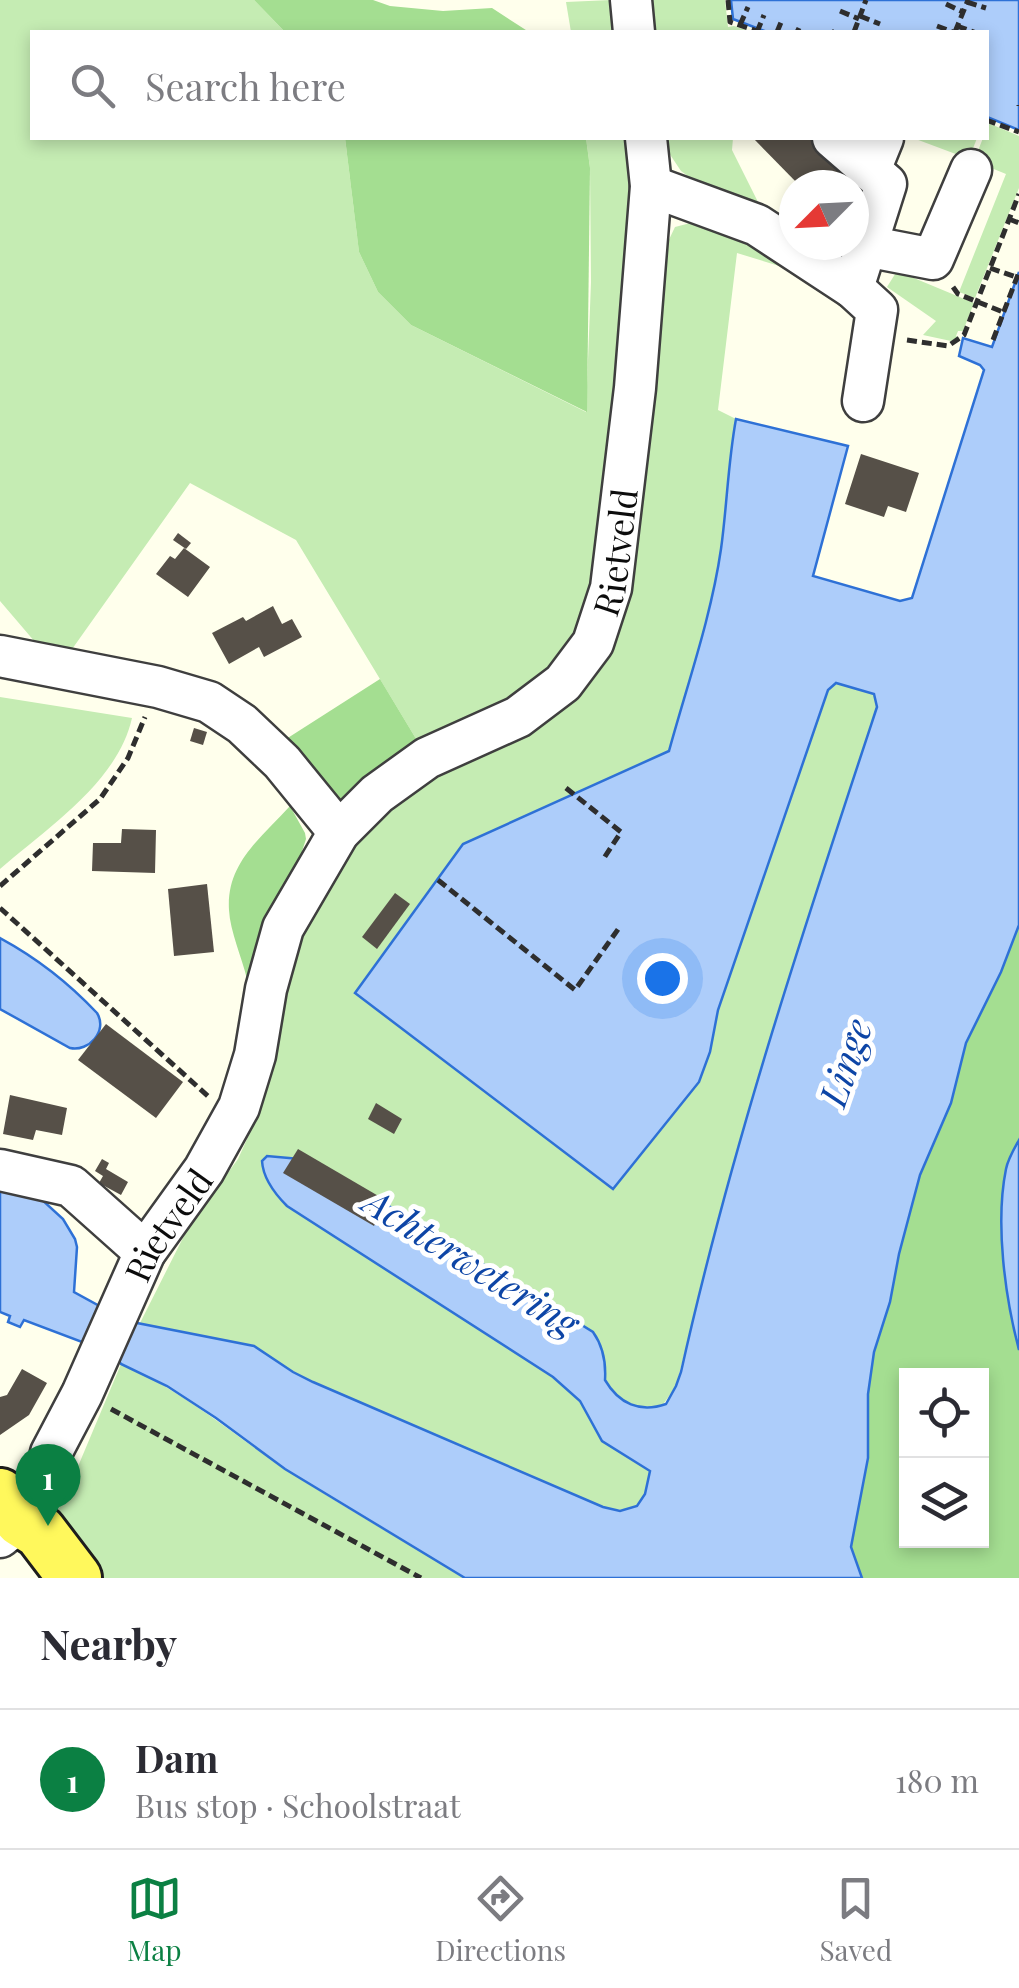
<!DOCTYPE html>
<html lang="en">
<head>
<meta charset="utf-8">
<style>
  :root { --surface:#fff; --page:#f2f2f3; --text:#2b2b33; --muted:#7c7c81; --line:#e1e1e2; --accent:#0b8043 }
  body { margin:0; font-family:"Playfair Display",serif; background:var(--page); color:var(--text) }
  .controls { position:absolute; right:30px; bottom:30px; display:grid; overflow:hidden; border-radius:0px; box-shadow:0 5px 15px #0003 }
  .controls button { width:90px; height:90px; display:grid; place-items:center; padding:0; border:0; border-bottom:2px solid var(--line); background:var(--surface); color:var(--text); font:50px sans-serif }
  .compass { position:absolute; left:779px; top:170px; width:90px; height:90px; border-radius:50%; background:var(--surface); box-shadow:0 5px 15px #0003; rotate:246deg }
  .you { position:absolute; left:662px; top:978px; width:35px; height:35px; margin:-25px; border:8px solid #fff; border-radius:50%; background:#1a73e8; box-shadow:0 0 0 15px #1a73e833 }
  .badge { display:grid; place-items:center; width:65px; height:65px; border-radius:50%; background:var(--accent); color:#fff; font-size:32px; font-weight:700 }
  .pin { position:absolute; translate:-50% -82px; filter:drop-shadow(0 2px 5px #0008) }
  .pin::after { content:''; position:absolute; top:52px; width:35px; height:30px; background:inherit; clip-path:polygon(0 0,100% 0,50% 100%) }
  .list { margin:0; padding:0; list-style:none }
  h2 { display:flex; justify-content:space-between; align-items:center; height:130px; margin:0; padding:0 40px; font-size:42px }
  h2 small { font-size:32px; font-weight:400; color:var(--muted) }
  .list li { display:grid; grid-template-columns:65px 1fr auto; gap:30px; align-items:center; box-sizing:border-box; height:140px; padding:0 40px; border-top:2px solid var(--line) }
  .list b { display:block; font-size:38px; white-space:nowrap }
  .list p { margin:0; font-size:32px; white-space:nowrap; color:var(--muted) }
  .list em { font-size:32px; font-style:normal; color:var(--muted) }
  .icon { flex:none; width:55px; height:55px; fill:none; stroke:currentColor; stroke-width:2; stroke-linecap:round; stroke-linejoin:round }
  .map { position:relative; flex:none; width:1019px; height:1578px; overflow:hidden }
  .search { position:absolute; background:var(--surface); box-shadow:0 5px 15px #0003; left:30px; right:30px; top:30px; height:110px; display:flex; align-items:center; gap:25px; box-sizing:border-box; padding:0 35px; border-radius:0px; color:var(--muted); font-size:38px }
  .sheet { height:270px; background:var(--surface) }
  nav { display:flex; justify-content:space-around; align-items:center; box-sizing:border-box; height:140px; border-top:2px solid var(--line); background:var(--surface); font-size:28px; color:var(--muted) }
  nav a { display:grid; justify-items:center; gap:5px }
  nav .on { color:var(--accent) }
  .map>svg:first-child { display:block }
  .green { fill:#c5ecb3 }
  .forest { fill:#a4de91; fill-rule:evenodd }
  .water { fill:#adcdfa; stroke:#2e71d6; stroke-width:2.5 }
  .building { fill:#565048 }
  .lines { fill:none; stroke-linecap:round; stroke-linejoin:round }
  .minor-casing { stroke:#3f3f3f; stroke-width:45 }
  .major-casing { stroke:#1d1d1d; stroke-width:58 }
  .path { stroke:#2e2e2e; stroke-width:5; stroke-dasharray:10 5; stroke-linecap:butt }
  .minor { stroke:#fff; stroke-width:40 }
  .major { stroke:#fff85c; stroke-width:52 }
  .labels { text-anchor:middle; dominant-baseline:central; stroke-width:10; stroke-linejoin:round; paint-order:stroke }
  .street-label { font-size:35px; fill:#0c0c0c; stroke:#fff }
  .water-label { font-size:38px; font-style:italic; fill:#0d45a6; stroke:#fff }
</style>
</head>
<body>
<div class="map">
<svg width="1019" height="1578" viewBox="0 0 1019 1578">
  <rect width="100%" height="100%" fill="#ffffec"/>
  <g class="green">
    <path d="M 0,0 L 254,0 L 285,32 L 32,32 L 32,138 L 345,138 L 359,252 L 378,292 L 411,325 L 586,412 L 591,282 L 590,168 L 586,138 L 625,138 L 633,211 L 597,571 L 580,642 L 490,720 L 421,747 L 296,540 L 190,483 L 70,652 L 41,649 L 0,601 Z"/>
    <path d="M 611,0 L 614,32 L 571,32 L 566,2 Z"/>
    <path d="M 645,0 L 725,0 L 728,27 L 734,26 L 752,32 L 650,32 Z"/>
    <path d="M 988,123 L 1019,136 L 1019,188 L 975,298 L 959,292 L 1006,174 L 974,161 L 983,138 L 986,138 Z"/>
    <path d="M 659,138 L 733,138 L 732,150 L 760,206 L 704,188 L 681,171 Z"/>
    <path d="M 913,138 L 977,138 L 969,159 Z"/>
    <path d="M 702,220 L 739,226 L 815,277 L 737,253 L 718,410 L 736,419 C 728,462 727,506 721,549 C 711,618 687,685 669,751 L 463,844 L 613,1188 L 699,1082 L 710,1052 L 718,1010 L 828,690 L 836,683 L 872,692 L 876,699 L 877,706 L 735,1157 L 676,1386 L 662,1406 L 638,1407 L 622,1401 L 615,1395 L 605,1380 L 580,1323 L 371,1195 L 300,1159 L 267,1156 L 263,1170 L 279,1197 L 287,1206 L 553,1377 L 580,1401 L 602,1441 L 650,1471 C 646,1503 637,1516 603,1507 L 313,1382 L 293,1372 L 254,1346 L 140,1323 L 189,1226 L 238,1159 L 262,1106 L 276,1007 L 310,912 L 348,850 L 383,811 L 438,771 L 575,698 L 665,248 L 675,227 Z"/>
    <path d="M 897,271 L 974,303 L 963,331 L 958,331 L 956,336 L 958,337 L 951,341 L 923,335 L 936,321 L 887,287 Z"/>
    <path d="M 0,697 L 132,718 C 118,782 47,828 0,869 Z"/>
    <path d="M 121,1364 C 181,1390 229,1431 282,1467 C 341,1506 404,1541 465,1578 L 98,1578 L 54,1517 L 66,1495 Z"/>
  </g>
  <g class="forest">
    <path d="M 254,0 L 373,0 L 390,6 L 443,11 L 492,8 L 529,32 L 285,32 Z"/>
    <path d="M 345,138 L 586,138 L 590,168 L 587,412 L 411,325 L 378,292 L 359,252 Z"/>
    <path d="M 380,679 L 421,747 L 334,817 L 327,783 L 283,741 Z"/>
    <path d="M 290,806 L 305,833 L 306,839 L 297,867 L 261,938 L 247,979 C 242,958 230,931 229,910 C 226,863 261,838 290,806 Z"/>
    <path d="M 1019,925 L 1019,1140 C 1014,1149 1008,1159 1006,1169 C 995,1223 1005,1297 1019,1350 L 1019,1578 L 862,1578 L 851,1547 L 868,1458 L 868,1394 L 874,1352 L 890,1302 L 899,1254 L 920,1175 L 951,1103 L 966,1043 L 1001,972 ZM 906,1376 L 982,1376 L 982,1540 L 906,1540 Z"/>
  </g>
  <g class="water">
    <path d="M 731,0 L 1019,0 L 1019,130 L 987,117 L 986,32 L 767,32 L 733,19 Z"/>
    <path d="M 1019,272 L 1019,925 L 1001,972 L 966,1043 L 951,1103 L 920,1175 L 899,1254 L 890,1302 L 874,1352 L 868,1394 L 868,1458 L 851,1547 L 862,1578 L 465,1578 L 285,1469 L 216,1418 L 167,1386 L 121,1364 L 114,1354 L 24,1320 L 20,1327 L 8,1322 L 10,1316 L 0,1312 L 0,1185 L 39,1197 L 63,1219 L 75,1239 L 77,1247 L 74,1292 L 127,1321 L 254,1346 L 293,1372 L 313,1382 L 603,1507 L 620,1511 L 637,1506 L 645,1494 L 650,1471 L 602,1441 L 580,1401 L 553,1377 L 287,1206 C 275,1194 263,1178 262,1161 L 267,1156 L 300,1159 L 371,1195 L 593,1332 C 603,1346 606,1364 605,1380 C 619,1404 640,1413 666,1404 L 676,1386 L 681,1372 C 731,1147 805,925 877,707 L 874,694 L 836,683 L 828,690 L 718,1010 L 710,1052 L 699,1082 L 613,1189 L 355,993 L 463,844 L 669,751 C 687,685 711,618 721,549 C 727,506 728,462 736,419 L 848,446 L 813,576 L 900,601 L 912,598 L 984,370 L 980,365 L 959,356 L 963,338 L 992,347 Z"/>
    <path d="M 0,938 C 37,958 68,982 97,1013 C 108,1031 89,1052 70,1048 L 0,1009 Z"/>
    <path d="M 1019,1140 L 1019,1350 C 1005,1297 995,1223 1006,1169 C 1008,1159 1014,1149 1019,1140 Z"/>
  </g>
  <g class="building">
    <path d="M 753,138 L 815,138 L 844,168 L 826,185 L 799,185 Z"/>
    <path d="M 861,454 L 919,473 L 906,512 L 888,506 L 884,517 L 845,504 Z"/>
    <path d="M 178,533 L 191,543 L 186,549 L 173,540 Z"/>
    <path d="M 184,548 L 210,567 L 188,597 L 156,574 L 170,556 L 175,559 Z"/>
    <path d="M 273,606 L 282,624 L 292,619 L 302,637 L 264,657 L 259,647 L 229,664 L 212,633 L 243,617 L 246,621 Z"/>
    <path d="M 194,728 L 207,732 L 203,745 L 190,741 Z"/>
    <path d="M 122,829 L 156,830 L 155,873 L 92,871 L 93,843 L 121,843 Z"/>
    <path d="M 207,884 L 214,952 L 174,956 L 168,889 Z"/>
    <path d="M 395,893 L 410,904 L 377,949 L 362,937 Z"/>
    <path d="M 106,1024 L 183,1082 L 156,1118 L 78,1060 Z"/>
    <path d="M 10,1095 L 67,1108 L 62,1135 L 36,1130 L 33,1140 L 3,1134 Z"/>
    <path d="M 376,1103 L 402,1119 L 394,1134 L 368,1119 Z"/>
    <path d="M 298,1149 L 387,1201 L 374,1226 L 283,1173 Z"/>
    <path d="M 102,1159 L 109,1163 L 106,1169 L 128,1182 L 121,1195 L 99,1183 L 103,1176 L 95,1171 Z"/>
    <path d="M 22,1369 L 47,1383 L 29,1415 L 0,1435 L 0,1397 L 7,1395 Z"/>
  </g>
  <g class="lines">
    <defs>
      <g id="minor">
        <path d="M 631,0 L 634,32"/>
        <path d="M 833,138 L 886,184 L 853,288"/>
        <path d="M 870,170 L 883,138"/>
        <path d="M 651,186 L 757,225 L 853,288 L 877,310 L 863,401"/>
        <path d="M 866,246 L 933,259 L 971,170"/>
        <path d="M 0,656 L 158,687 L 209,702 L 242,724 L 282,762 L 339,832"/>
        <path d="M 0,1170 L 71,1186 L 145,1252"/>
        <path id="s1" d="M 0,1537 L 21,1520 L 43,1485 L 51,1453 L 82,1394 L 145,1252 L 204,1170 L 239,1107 L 255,1055 L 266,989 L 283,928 L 339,832 L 377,794 L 427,758 L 518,717 L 563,683 L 593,643 L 611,588 L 635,388 L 651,186 L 646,138"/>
      </g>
      <path id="major" d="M 0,1495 L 21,1520 L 40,1532 L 75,1578"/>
    </defs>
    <use href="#minor" class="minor-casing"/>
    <use href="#major" class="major-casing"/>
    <g class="path">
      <path d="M 728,0 L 730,22 L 760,32"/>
      <path d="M 967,2 L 986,8"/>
      <path d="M 946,4 L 963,12"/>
      <path d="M 840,11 L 859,19"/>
      <path d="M 860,16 L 880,24"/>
      <path d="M 740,25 L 748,7"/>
      <path d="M 937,26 L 953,32"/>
      <path d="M 957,26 L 974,32"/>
      <path d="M 757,32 L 764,15"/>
      <path d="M 777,32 L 782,20"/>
      <path d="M 797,32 L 799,28"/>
      <path d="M 832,32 L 834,32"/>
      <path d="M 854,32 L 866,0"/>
      <path d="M 955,32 L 968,0"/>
      <path d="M 1019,105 L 1019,106"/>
      <path d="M 986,120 L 1019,132"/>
      <path d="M 1009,219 L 1019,223"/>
      <path d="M 990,268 L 1016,277"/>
      <path d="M 953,287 L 958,294 L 1003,312"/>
      <path d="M 907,340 L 948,346 L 964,335 L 1019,194"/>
      <path d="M 993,340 L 1019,272"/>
      <path d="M 566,788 L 621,832 L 604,858"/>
      <path d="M 438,880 L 575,990 L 619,928"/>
      <path d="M 0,886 L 100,799 L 128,758 L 145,717"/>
      <path d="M 0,908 L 209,1097"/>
      <path d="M 111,1409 L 421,1578"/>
    </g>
    <use href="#minor" class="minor"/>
    <use href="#major" class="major"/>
  </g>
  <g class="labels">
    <g class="street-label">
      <text stroke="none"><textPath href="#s1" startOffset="1208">Rietveld</textPath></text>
      <text stroke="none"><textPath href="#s1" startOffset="358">Rietveld</textPath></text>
    </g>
    <g class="water-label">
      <text transform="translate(844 1062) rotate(-71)">Linge</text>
      <text transform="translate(472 1261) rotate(32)">Achterwetering</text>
    </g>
  </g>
</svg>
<div class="controls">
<button><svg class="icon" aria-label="locate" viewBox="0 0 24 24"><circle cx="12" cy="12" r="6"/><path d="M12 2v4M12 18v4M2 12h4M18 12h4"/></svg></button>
<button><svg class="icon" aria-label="layers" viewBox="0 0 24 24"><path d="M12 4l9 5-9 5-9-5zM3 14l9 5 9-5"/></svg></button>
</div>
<svg class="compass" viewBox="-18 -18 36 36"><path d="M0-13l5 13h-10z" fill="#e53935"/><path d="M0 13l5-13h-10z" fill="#7c7c81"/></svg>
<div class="you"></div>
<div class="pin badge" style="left:48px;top:1526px">1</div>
<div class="search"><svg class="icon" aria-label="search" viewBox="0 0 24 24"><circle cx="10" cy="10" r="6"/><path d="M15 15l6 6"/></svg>Search here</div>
</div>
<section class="sheet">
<h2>Nearby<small></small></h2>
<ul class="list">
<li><span class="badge">1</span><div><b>Dam</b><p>Bus stop · Schoolstraat</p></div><em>180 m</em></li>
</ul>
</section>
<nav>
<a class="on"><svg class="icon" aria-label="map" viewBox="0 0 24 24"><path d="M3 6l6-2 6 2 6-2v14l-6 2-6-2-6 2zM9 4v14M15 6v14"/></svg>Map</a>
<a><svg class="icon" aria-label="directions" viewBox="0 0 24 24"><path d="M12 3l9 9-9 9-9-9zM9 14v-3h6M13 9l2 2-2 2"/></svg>Directions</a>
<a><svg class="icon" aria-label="saved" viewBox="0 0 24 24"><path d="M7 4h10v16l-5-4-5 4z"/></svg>Saved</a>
</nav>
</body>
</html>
